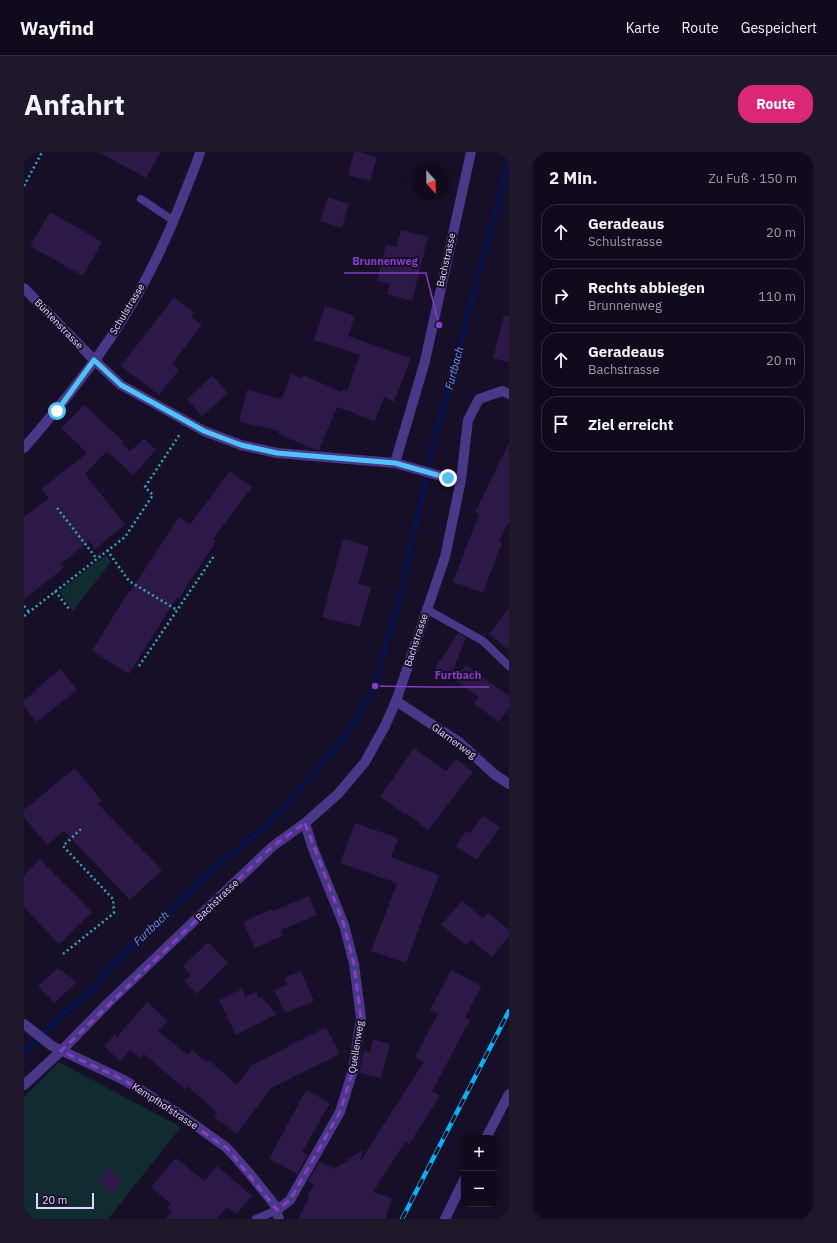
<!DOCTYPE html>
<html lang="de">
<head>
<meta charset="utf-8">
<style>
  :root { --surface:#110a1d; --page:#1e182a; --text:#f1f3f6; --muted:#9c9aa4; --line:#302b3b; --accent:#db2777 }
  body { margin:0; font-family:"IBM Plex Sans",sans-serif; background:var(--page); color:var(--text) }
  .controls { position:absolute; right:12px; bottom:12px; display:grid; overflow:hidden; border-radius:8px; box-shadow:0 2px 6px #0003 }
  .controls button { width:36px; height:36px; display:grid; place-items:center; padding:0; border:0; border-bottom:1px solid var(--line); background:var(--surface); color:var(--text); font:20px sans-serif }
  .compass { position:absolute; left:389px; top:12px; width:36px; height:36px; border-radius:50%; background:var(--surface); box-shadow:0 2px 6px #0003; rotate:158deg }
  .scale { position:absolute; left:12px; bottom:10px; width:58px; box-sizing:border-box; padding-left:4px; border:2px solid #e1d3ff; border-top:0; font-size:11px; line-height:14px; white-space:nowrap; color:#e1d3ff; -webkit-text-stroke:3px #170e27; paint-order:stroke }
  .stop { position:absolute; width:12px; height:12px; margin:-9px; border:3px solid #4fc3f7; border-radius:50%; background:#fff }
  .stop.end { background:#4fc3f7; border-color:#fff; box-shadow:0 1px 4px #0008 }
  .list { margin:0; padding:0; list-style:none }
  h2 { display:flex; justify-content:space-between; align-items:center; height:52px; margin:0; padding:0 16px; font-size:17px }
  h2 small { font-size:13px; font-weight:400; color:var(--muted) }
  .list li { display:grid; grid-template-columns:26px 1fr auto; gap:12px; align-items:center; box-sizing:border-box; height:56px; margin:0 8px 8px; padding:0 8px; border:1px solid var(--line); border-radius:16px }
  .list b { display:block; font-size:15px; white-space:nowrap }
  .list p { margin:0; font-size:13px; white-space:nowrap; color:var(--muted) }
  .list em { font-size:13px; font-style:normal; color:var(--muted) }
  .icon { flex:none; width:22px; height:22px; fill:none; stroke:currentColor; stroke-width:2; stroke-linecap:round; stroke-linejoin:round }
  .map { position:relative; flex:none; width:485px; height:1067px; overflow:hidden; border-radius:16px }
  header { display:flex; align-items:center; gap:24px; box-sizing:border-box; height:56px; padding:0 20px; background:var(--surface); border-bottom:1px solid var(--line) }
  header strong { font-size:19px }
  nav { display:flex; gap:22px; margin-inline-start:auto; font-size:14px }
  .intro { display:flex; align-items:center; justify-content:space-between; box-sizing:border-box; height:96px; padding:0 24px }
  h1 { margin:0; font-size:28px }
  .button { padding:10px 18px; border-radius:16px; background:var(--accent); color:#fff; font-size:14px; font-weight:700 }
  main { display:flex; gap:24px; padding:0 24px }
  aside { flex:1; background:var(--surface); border-radius:16px; box-shadow:0 2px 6px #0003 }
  .map>svg:first-child { display:block }
  .green { fill:#112c31 }
  .lines { fill:none; stroke-linecap:round; stroke-linejoin:round }
  .stream { stroke:#081246; stroke-width:6 }
  .building { fill:#2c1948 }
  .path { stroke:#29aabd; stroke-width:2.5; stroke-dasharray:2 3; stroke-linecap:butt }
  .service { stroke:#493788; stroke-width:8 }
  .minor { stroke:#493788; stroke-width:10 }
  .tertiary { stroke:#493788; stroke-width:10 }
  .rail-casing { stroke:#00b4fe; stroke-width:4.5 }
  .rail { stroke:#170e27; stroke-width:3; stroke-dasharray:9; stroke-linecap:butt }
  .route { stroke:#4fc3f7; stroke-width:5 }
  .marked { fill:none; stroke:#853dc5; stroke-width:3; stroke-dasharray:8 5; stroke-linejoin:round }
  .labels { text-anchor:middle; dominant-baseline:central; stroke-width:4; stroke-linejoin:round; paint-order:stroke }
  .street-label { font-size:10px; fill:#e1d3ff; stroke:#170e27 }
  .water-label { font-size:11px; font-style:italic; fill:#6198ff; stroke:#170e27 }
  .leader { fill:none; stroke:#853dc5; stroke-width:1.5 }
  .callout-dot { fill:#853dc5; stroke:#170e27; stroke-width:1.5 }
  .callout-label { font-size:11px; text-anchor:middle; font-weight:bold; fill:#853dc5; stroke:#170e27; stroke-width:4; stroke-linejoin:round; paint-order:stroke }
</style>
</head>
<body>
<header>
<strong>Wayfind</strong>
<nav><a>Karte</a><a>Route</a><a>Gespeichert</a></nav>
</header>
<div class="intro"><h1>Anfahrt</h1><a class="button">Route</a></div>
<main>
<div class="map">
<svg width="485" height="1067" viewBox="0 0 485 1067">
  <rect width="100%" height="100%" fill="#170e27"/>
  <g class="green">
    <path d="M 82,403 L 87,410 L 49,459 L 35,439 Z"/>
    <path d="M 35,910 L 157,975 L 84,1067 L 0,1067 L 0,945 Z"/>
  </g>
  <g class="lines">
    <path class="stream" d="M 0,900 L 37,864 L 70,836 L 84,818 L 189,717 L 242,675 L 319,588 L 351,534 L 377,441 L 409,293 L 485,10"/>
  </g>
  <g class="building">
    <path d="M 75,0 L 137,0 L 122,26 Z"/>
    <path d="M 330,0 L 336,0 L 353,5 L 346,29 L 324,23 Z"/>
    <path d="M 304,45 L 325,52 L 318,76 L 296,69 Z"/>
    <path d="M 26,60 L 78,90 L 59,124 L 6,94 Z"/>
    <path d="M 377,78 L 404,85 L 388,149 L 363,142 L 366,132 L 353,129 L 362,93 L 372,95 Z"/>
    <path d="M 150,145 L 170,161 L 167,165 L 178,173 L 148,212 L 155,218 L 135,243 L 97,214 Z"/>
    <path d="M 301,154 L 331,164 L 324,184 L 387,206 L 370,250 L 360,245 L 351,269 L 313,255 L 295,298 L 292,298 L 254,282 L 256,279 L 215,270 L 223,238 L 258,247 L 267,222 L 277,226 L 279,223 L 318,240 L 319,238 L 323,239 L 336,203 L 290,188 Z"/>
    <path d="M 480,163 L 485,164 L 485,210 L 469,206 Z"/>
    <path d="M 188,224 L 204,241 L 178,264 L 163,247 Z"/>
    <path d="M 60,253 L 100,290 L 98,292 L 106,299 L 120,287 L 132,298 L 109,323 L 83,299 L 61,322 L 101,373 L 71,397 L 65,389 L 37,412 L 40,416 L 0,447 L 0,365 L 25,346 L 17,337 L 63,301 L 37,276 Z"/>
    <path d="M 485,291 L 485,370 L 475,389 L 478,390 L 459,441 L 429,430 L 455,362 L 451,360 Z"/>
    <path d="M 206,319 L 228,335 L 189,387 L 192,389 L 155,446 L 153,445 L 105,522 L 68,499 L 105,439 L 106,440 L 155,365 L 166,373 Z"/>
    <path d="M 319,387 L 345,394 L 334,432 L 347,435 L 336,475 L 298,465 Z"/>
    <path d="M 485,456 L 485,498 L 465,482 Z"/>
    <path d="M 434,481 L 442,486 L 426,526 L 411,516 Z"/>
    <path d="M 442,513 L 485,544 L 485,556 L 475,570 L 450,552 L 455,545 L 430,528 Z"/>
    <path d="M 37,517 L 53,538 L 12,570 L 0,554 L 0,548 L 13,538 L 12,537 Z"/>
    <path d="M 390,596 L 422,619 L 432,607 L 449,620 L 404,678 L 382,661 L 382,663 L 356,645 Z"/>
    <path d="M 51,616 L 78,649 L 74,652 L 138,718 L 106,748 L 40,679 L 23,693 L 0,665 L 0,658 Z"/>
    <path d="M 459,663 L 476,675 L 453,708 L 432,694 L 442,679 L 446,681 Z"/>
    <path d="M 331,671 L 374,686 L 367,705 L 415,723 L 382,811 L 347,799 L 373,731 L 316,711 Z"/>
    <path d="M 16,707 L 68,760 L 35,792 L 0,755 L 0,723 Z"/>
    <path d="M 285,744 L 293,763 L 257,778 L 259,784 L 231,796 L 219,770 L 248,757 L 249,759 Z"/>
    <path d="M 438,749 L 459,766 L 464,761 L 485,778 L 485,784 L 468,805 L 447,788 L 442,793 L 417,773 Z"/>
    <path d="M 184,790 L 204,811 L 173,842 L 160,829 L 167,823 L 159,814 Z"/>
    <path d="M 34,816 L 53,830 L 30,851 L 14,834 Z"/>
    <path d="M 427,818 L 457,834 L 441,866 L 446,868 L 408,939 L 416,944 L 385,992 L 381,990 L 349,1040 L 368,1046 L 361,1067 L 274,1067 L 285,1046 L 283,1045 L 290,1032 L 284,1029 L 296,1009 L 310,1017 L 339,998 L 335,1011 L 400,910 L 391,905 L 414,862 L 406,858 Z"/>
    <path d="M 277,819 L 290,849 L 262,861 L 261,859 L 260,859 L 250,838 L 263,833 L 260,826 Z"/>
    <path d="M 218,837 L 221,845 L 232,840 L 235,846 L 237,845 L 253,862 L 212,883 L 195,848 Z"/>
    <path d="M 123,850 L 144,869 L 134,879 L 164,903 L 168,898 L 183,910 L 185,908 L 213,933 L 228,913 L 302,875 L 316,902 L 247,936 L 213,982 L 190,965 L 193,960 L 163,934 L 161,937 L 120,902 L 116,906 L 106,898 L 96,909 L 80,894 L 91,882 L 93,885 Z"/>
    <path d="M 349,887 L 366,892 L 357,926 L 335,921 L 340,899 L 346,900 Z"/>
    <path d="M 282,938 L 306,951 L 278,1000 L 284,1003 L 273,1022 L 245,1007 Z"/>
    <path d="M 152,1006 L 180,1029 L 193,1014 L 228,1044 L 212,1062 L 203,1055 L 192,1067 L 141,1067 L 148,1060 L 143,1056 L 147,1052 L 127,1035 Z"/>
    <path d="M 85,1016 L 99,1028 L 88,1042 L 74,1029 Z"/>
  </g>
  <g class="lines">
    <g class="path">
      <path d="M 0,34 L 18,0"/>
      <path d="M 33,356 L 73,407"/>
      <path d="M 83,398 L 105,429 L 153,458"/>
      <path d="M 31,439 L 45,457"/>
      <path d="M 0,454 L 5,460"/>
      <path d="M 0,464 L 101,385 L 129,343 L 121,335 L 156,282"/>
      <path d="M 115,514 L 190,404"/>
      <path d="M 39,802 L 90,761 L 89,747 L 39,694 L 58,676"/>
    </g>
    <g class="service">
      <path d="M 117,47 L 150,69"/>
      <path d="M 402,457 L 459,489 L 485,514"/>
      <path d="M 232,1067 L 253,1058"/>
    </g>
    <g class="minor">
      <path d="M 0,136 L 70,208 L 97,233 L 180,279 L 217,293 L 253,301 L 371,311 L 424,326 L 437,328"/>
      <path d="M 371,311 L 401,209 L 447,0"/>
      <path d="M 372,549 L 435,590 L 470,622 L 485,632"/>
      <path d="M 0,872 L 28,894 L 100,928 L 157,963 L 203,996 L 226,1022 L 250,1052 L 255,1067"/>
      <path d="M 0,933 L 37,899 L 84,851 L 249,694 L 281,671 L 314,642 L 341,610 L 361,574 L 372,549 L 421,405 L 437,328 L 444,268 L 455,247 L 478,239 L 485,242"/>
      <path d="M 462,986 L 485,942"/>
      <path d="M 253,1058 L 266,1048 L 316,960 L 329,918 L 337,866 L 330,812 L 320,773 L 288,694 L 281,671"/>
      <path d="M 421,1067 L 440,1028"/>
    </g>
    <path class="tertiary" d="M 0,296 C 33,258 66,218 93,176 C 121,134 143,87 161,40 C 166,27 172,14 176,0"/>
    <defs>
      <path id="rail" d="M 378,1067 L 485,859"/>
    </defs>
    <use href="#rail" class="rail-casing"/>
    <use href="#rail" class="rail"/>
  </g>
  <g class="lines">
    <path class="route" d="M 33,259 L 70,208 L 97,233 L 180,279 L 217,293 L 253,301 L 371,311 L 424,326"/>
  </g>
  <path class="marked" d="M 281,671 L 320,773 L 330,812 L 337,866 L 329,918 L 316,960 L 266,1048 L 253,1058 L 203,996 L 100,928 L 37,899 L 249,694 Z"/>
  <g class="labels">
    <g class="street-label">
      <text transform="translate(422 108) rotate(-77)">Bachstrasse</text>
      <text transform="translate(103 157) rotate(-59)">Schulstrasse</text>
      <text transform="translate(35 172) rotate(46)">Büntenstrasse</text>
      <text transform="translate(392 488) rotate(-72)">Bachstrasse</text>
      <text transform="translate(430 589) rotate(36)">Glarnerweg</text>
      <text transform="translate(193 748) rotate(-44)">Bachstrasse</text>
      <text transform="translate(332 895) rotate(-81)">Quellenweg</text>
      <text transform="translate(141 954) rotate(33)">Kempfhofstrasse</text>
    </g>
    <g class="water-label">
      <text transform="translate(430 216) rotate(-75)">Furtbach</text>
      <text transform="translate(127 776) rotate(-44)">Furtbach</text>
    </g>
  </g>
  <path class="leader" d="M415 173L402 121H320M351 534L403 535H465"/>
  <g class="callout-dot">
    <circle cx="415" cy="173" r="4"/>
    <circle cx="351" cy="534" r="4"/>
  </g>
  <g class="callout-label">
    <text x="361" y="113">Brunnenweg</text>
    <text x="434" y="527">Furtbach</text>
  </g>
</svg>
<div class="controls">
<button>+</button>
<button>−</button>
</div>
<svg class="compass" viewBox="-18 -18 36 36"><path d="M0-13l5 13h-10z" fill="#e53935"/><path d="M0 13l5-13h-10z" fill="#9c9aa4"/></svg>
<div class="scale">20 m</div>
<div class="stop" style="left:33px;top:259px"></div>
<div class="stop end" style="left:424px;top:326px"></div>
</div>
<aside>
<h2>2 Min.<small>Zu Fuß · 150 m</small></h2>
<ul class="list">
<li><svg class="icon" aria-label="ahead" viewBox="0 0 24 24"><path d="M12 20V5M6 11l6-6 6 6"/></svg><div><b>Geradeaus</b><p>Schulstrasse</p></div><em>20 m</em></li>
<li><svg class="icon" aria-label="right" viewBox="0 0 24 24"><path d="M7 20v-9h11M14 6l5 5-5 5"/></svg><div><b>Rechts abbiegen</b><p>Brunnenweg</p></div><em>110 m</em></li>
<li><svg class="icon" aria-label="ahead" viewBox="0 0 24 24"><path d="M12 20V5M6 11l6-6 6 6"/></svg><div><b>Geradeaus</b><p>Bachstrasse</p></div><em>20 m</em></li>
<li><svg class="icon" aria-label="arrive" viewBox="0 0 24 24"><path d="M6 21V4h12l-3 4 3 4H6"/></svg><div><b>Ziel erreicht</b></div></li>
</ul>
</aside>
</main>
</body>
</html>
